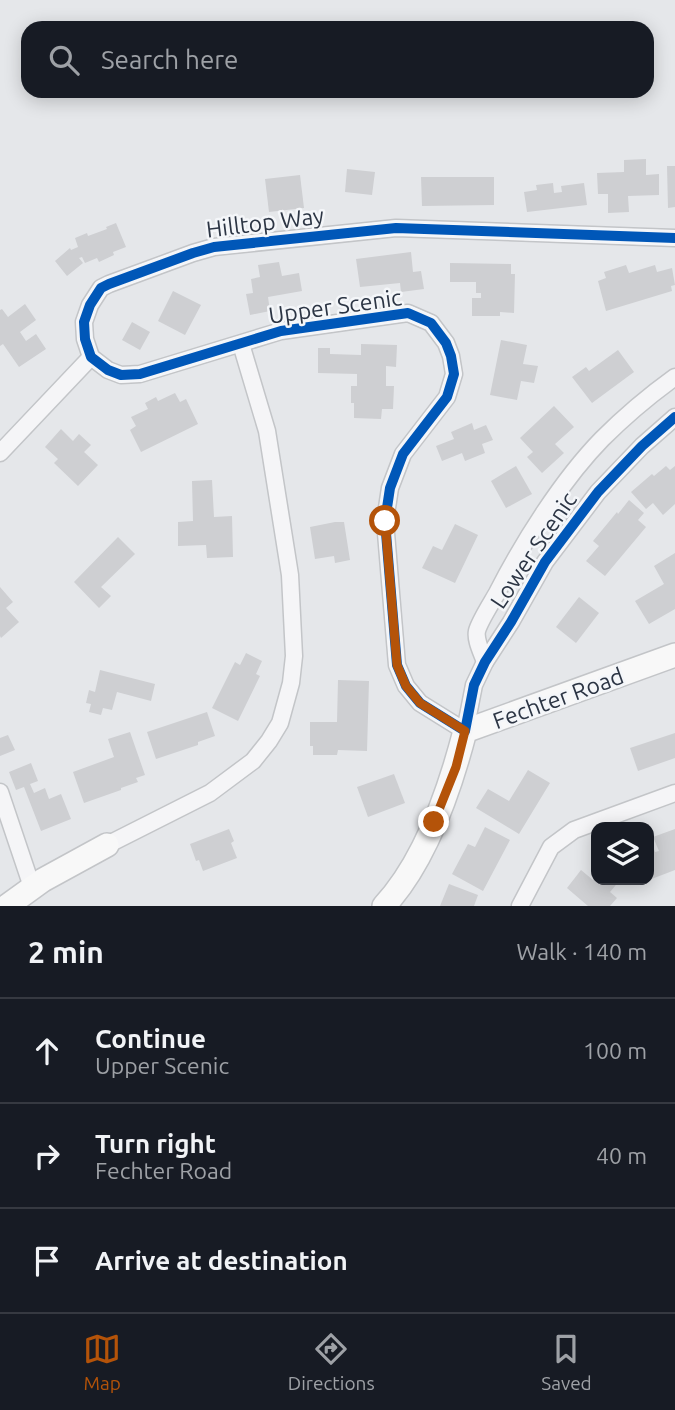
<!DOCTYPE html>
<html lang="en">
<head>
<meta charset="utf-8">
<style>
  :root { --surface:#171b24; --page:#242831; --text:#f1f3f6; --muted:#9ea1a6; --line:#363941; --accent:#b45309 }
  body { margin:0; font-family:Ubuntu,sans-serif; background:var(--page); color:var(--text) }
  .controls { position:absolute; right:21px; bottom:21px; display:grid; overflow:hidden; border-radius:14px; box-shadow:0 4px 18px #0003 }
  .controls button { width:63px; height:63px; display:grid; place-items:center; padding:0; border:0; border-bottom:2px solid var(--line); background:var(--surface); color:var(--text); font:35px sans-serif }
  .stop { position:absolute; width:21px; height:21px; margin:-16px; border:5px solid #b45309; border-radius:50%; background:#fff }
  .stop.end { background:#b45309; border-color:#fff; box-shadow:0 2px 7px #0008 }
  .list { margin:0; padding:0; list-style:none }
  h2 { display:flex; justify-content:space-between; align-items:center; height:91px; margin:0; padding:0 28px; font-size:30px }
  h2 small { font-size:23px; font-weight:400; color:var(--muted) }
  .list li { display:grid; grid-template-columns:46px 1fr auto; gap:21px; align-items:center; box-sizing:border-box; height:105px; padding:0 28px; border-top:2px solid var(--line) }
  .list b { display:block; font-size:26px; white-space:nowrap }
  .list p { margin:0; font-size:23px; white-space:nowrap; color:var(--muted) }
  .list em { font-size:23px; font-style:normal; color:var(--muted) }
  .icon { flex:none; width:38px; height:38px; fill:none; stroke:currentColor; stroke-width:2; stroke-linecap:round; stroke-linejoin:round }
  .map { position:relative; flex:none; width:675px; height:906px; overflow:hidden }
  .search { position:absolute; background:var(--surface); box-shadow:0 4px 18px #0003; left:21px; right:21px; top:21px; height:77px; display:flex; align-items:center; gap:18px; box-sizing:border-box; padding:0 24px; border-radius:21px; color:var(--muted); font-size:26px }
  .sheet { height:406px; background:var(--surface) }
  nav { display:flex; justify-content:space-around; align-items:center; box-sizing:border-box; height:98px; border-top:2px solid var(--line); background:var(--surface); font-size:19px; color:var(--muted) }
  nav a { display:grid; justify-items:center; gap:4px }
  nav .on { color:var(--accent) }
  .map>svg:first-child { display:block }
  .building { fill:#cecfd2 }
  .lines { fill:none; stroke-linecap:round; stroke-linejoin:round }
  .street-casing { stroke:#c3c5c8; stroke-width:19 }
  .secondary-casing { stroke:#c3c5c8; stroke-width:26 }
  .street { stroke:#f5f5f7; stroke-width:16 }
  .secondary { stroke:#f8f8f8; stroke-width:23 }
  .cycleway-casing { stroke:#f4f6f9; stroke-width:15 }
  .cycleway { stroke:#0057b8; stroke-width:10 }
  .route { stroke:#b45309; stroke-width:9 }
  .labels { text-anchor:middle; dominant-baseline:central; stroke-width:5; stroke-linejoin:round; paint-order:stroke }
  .street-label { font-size:23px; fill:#2c3544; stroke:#f4f6f9 }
</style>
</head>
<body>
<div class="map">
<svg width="675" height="906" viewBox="0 0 675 906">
  <rect width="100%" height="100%" fill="#e5e7ea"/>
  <g class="building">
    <path d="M 646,159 L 646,175 L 659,174 L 659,195 L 628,196 L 629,212 L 608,213 L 608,194 L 598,194 L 597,173 L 624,172 L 624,160 Z"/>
    <path d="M 667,166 L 675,166 L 675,207 L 668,208 Z"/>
    <path d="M 347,169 L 375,172 L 372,195 L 345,192 Z"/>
    <path d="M 300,175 L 304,208 L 269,212 L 265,179 Z"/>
    <path d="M 421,177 L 494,177 L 494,205 L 422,206 Z"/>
    <path d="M 553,183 L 554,193 L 562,192 L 561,186 L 584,183 L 587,205 L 527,212 L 524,192 L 537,190 L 536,185 Z"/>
    <path d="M 116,223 L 126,247 L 113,252 L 114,255 L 99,262 L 97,258 L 85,263 L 82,257 L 79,258 L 83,263 L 67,276 L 55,261 L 70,248 L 71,250 L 78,247 L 75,238 L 87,233 L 88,236 L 107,229 L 106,227 Z"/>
    <path d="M 411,252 L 413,272 L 421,271 L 424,289 L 401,292 L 400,283 L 360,287 L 356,259 Z"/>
    <path d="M 279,262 L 282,276 L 299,273 L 302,291 L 268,297 L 270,311 L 250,315 L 246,294 L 253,293 L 251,279 L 260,277 L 258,265 Z"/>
    <path d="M 450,263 L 511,264 L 511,274 L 515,274 L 514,313 L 500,312 L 500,316 L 472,316 L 472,298 L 481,298 L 481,293 L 476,293 L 476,282 L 450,282 Z"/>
    <path d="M 626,265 L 629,273 L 655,265 L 657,272 L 672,268 L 675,285 L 671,286 L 672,291 L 606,311 L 598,281 L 606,278 L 604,272 Z"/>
    <path d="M 173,291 L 201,305 L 185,335 L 158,321 Z"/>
    <path d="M 25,304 L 36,320 L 20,332 L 26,341 L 36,334 L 46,349 L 19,367 L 3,344 L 0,346 L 0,310 L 2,309 L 8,317 Z"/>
    <path d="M 132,322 L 150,332 L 140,350 L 122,340 Z"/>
    <path d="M 501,340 L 527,345 L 523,364 L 538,366 L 534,383 L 521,381 L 517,400 L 490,395 Z"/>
    <path d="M 361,344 L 397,345 L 396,367 L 386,366 L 386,386 L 394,386 L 393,409 L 382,409 L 381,419 L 354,418 L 354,403 L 351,403 L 351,386 L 357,386 L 357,374 L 318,373 L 318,348 L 330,348 L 330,354 L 361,355 Z"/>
    <path d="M 618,350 L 634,372 L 592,403 L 572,377 L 586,367 L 589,371 Z"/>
    <path d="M 175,393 L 180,402 L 186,399 L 198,424 L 141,452 L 130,430 L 136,426 L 131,417 L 148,409 L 145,403 L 156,397 L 158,401 Z"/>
    <path d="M 554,406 L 574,427 L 555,444 L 564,453 L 542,473 L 527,457 L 533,452 L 520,438 Z"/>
    <path d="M 472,423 L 474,430 L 486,425 L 493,440 L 482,444 L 485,453 L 465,461 L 462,453 L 442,461 L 436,446 L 454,439 L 451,432 Z"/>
    <path d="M 61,429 L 73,441 L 79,434 L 91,445 L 84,452 L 98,465 L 78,486 L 54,463 L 58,459 L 45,447 Z"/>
    <path d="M 516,466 L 532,494 L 506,508 L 491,481 Z"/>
    <path d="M 666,466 L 670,470 L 675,466 L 675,504 L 663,515 L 653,503 L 646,509 L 631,492 L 652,474 L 654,476 Z"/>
    <path d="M 212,480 L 214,517 L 232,516 L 233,557 L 207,558 L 206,545 L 178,546 L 178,522 L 193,521 L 192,481 Z"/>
    <path d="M 629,500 L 644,513 L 638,520 L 646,527 L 605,576 L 586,561 L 599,546 L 593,541 L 617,512 L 618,514 Z"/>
    <path d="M 335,522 L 344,522 L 350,560 L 335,563 L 334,556 L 315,559 L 310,527 Z"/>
    <path d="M 455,524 L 478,535 L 455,583 L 422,568 L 433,546 L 442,550 Z"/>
    <path d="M 118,537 L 135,554 L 101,587 L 111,596 L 99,608 L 74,582 Z"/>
    <path d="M 675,553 L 675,609 L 649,624 L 635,601 L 664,584 L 654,566 Z"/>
    <path d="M 0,587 L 13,602 L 6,608 L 19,622 L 1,638 L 0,636 Z"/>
    <path d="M 579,597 L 599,613 L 576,643 L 556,627 Z"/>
    <path d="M 246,653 L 262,661 L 256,674 L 260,676 L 238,721 L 212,708 L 235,662 L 240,665 Z"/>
    <path d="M 100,670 L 155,684 L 151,701 L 117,692 L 112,710 L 103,708 L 101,715 L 89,712 L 91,704 L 86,703 L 89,690 L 95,692 Z"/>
    <path d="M 338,680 L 369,681 L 367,751 L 338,750 L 337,755 L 313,755 L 313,746 L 310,746 L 310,722 L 337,722 Z"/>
    <path d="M 207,712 L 215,736 L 198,742 L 198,745 L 156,759 L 147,732 Z"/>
    <path d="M 130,732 L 145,775 L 136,778 L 138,782 L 121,788 L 121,790 L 84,803 L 73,772 L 114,757 L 108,739 Z"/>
    <path d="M 675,733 L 675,758 L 638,771 L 630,748 Z"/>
    <path d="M 8,735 L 15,750 L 0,756 L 0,738 Z"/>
    <path d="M 31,763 L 38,781 L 30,784 L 34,793 L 45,788 L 49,799 L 61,794 L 71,819 L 41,831 L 24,787 L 16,790 L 9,772 Z"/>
    <path d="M 528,770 L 550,783 L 519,834 L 476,808 L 488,789 L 509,801 Z"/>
    <path d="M 394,774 L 405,803 L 368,817 L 357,787 Z"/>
    <path d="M 485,827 L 510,840 L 483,891 L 452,874 L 468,844 L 475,847 Z"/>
    <path d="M 229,829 L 234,841 L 231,843 L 237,858 L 203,871 L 199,860 L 196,861 L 190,844 Z"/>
    <path d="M 675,829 L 675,870 L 649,880 L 649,835 L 655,852 L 659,851 L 653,837 Z"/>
    <path d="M 581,870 L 593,880 L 596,877 L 596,880 L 620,880 L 610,892 L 617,898 L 610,906 L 588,906 L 567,888 Z"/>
    <path d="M 449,884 L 478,895 L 474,906 L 440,906 Z"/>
  </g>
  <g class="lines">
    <defs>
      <g id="street">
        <path d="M 675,238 L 396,228 L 214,247 L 193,253 L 109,284 L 101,288 L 90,305 L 84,322 L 85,339 L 91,357 L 108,370 L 121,375 L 140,374 L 281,331 L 408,313 L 431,323 L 446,343 L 451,356 L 454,374 L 447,397 L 403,454 L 390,488 L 385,521 L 397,665 L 406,686 L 420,703 L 465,731 L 474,685 L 485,662 L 511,622 L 545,562 L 598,492 L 642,446 L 675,417"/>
        <path d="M 0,453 L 91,357"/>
        <path d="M 485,662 C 482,653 475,640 477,631 C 479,622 492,602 497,593 C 523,542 562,480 602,439 C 624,417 650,395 675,377"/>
        <path d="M 0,792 L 32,887"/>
        <path d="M 107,845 L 210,793 L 253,761 L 269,741 L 280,723 L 291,683 L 294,656 L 290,575 L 267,431 L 241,344"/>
        <path d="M 520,906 L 551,847 L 574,830 L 675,793"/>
      </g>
      <g id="secondary">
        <path d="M 7,906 L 43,880 L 107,845"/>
        <path d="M 384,906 C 425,862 450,789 465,731 L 675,655"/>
      </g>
    </defs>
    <use href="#street" class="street-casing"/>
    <use href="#secondary" class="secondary-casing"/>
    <use href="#street" class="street"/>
    <use href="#secondary" class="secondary"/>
    <defs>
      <path id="cycleway" d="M 675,238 L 396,228 L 214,247 L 193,253 L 109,284 L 101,288 L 90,305 L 84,322 L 85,339 L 91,357 L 108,370 L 121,375 L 140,374 L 281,331 L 408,313 L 431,323 L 446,343 L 451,356 L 454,374 L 447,397 L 403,454 L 390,488 L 385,521 L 397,665 L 406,686 L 420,703 L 465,731 L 474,685 L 485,662 L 511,622 L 545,562 L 598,492 L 642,446 L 675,417"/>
    </defs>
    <use href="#cycleway" class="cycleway-casing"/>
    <use href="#cycleway" class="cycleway"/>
  </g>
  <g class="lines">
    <path class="route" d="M 385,521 L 397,665 L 406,686 L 420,703 L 465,731 L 456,767 L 434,822"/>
  </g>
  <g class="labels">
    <g class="street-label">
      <text transform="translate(265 222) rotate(-7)">Hilltop Way</text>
      <text transform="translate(335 306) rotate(-8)">Upper Scenic</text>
      <text transform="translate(533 550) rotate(-56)">Lower Scenic</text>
      <text transform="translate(558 698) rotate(-20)">Fechter Road</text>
    </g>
  </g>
</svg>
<div class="controls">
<button><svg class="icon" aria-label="layers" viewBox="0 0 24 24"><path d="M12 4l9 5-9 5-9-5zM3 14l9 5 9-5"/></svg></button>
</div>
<div class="stop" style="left:385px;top:521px"></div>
<div class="stop end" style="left:434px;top:822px"></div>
<div class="search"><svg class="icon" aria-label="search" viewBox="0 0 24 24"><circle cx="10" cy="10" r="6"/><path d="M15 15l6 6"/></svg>Search here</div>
</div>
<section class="sheet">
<h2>2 min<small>Walk · 140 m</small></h2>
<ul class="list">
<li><svg class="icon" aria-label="ahead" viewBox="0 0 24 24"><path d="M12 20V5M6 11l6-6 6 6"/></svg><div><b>Continue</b><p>Upper Scenic</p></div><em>100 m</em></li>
<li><svg class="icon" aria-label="right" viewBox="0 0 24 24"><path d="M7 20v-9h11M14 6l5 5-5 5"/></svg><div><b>Turn right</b><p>Fechter Road</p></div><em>40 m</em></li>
<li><svg class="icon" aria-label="arrive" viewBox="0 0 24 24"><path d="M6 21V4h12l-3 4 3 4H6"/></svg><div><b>Arrive at destination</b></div></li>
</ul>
</section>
<nav>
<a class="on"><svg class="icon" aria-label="map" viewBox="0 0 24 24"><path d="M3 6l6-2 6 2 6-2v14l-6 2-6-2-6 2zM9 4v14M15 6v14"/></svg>Map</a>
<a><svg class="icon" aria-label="directions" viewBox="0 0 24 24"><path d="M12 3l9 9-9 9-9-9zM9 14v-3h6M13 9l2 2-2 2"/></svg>Directions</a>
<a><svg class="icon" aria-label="saved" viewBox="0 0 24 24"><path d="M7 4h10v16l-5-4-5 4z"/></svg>Saved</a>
</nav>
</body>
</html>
